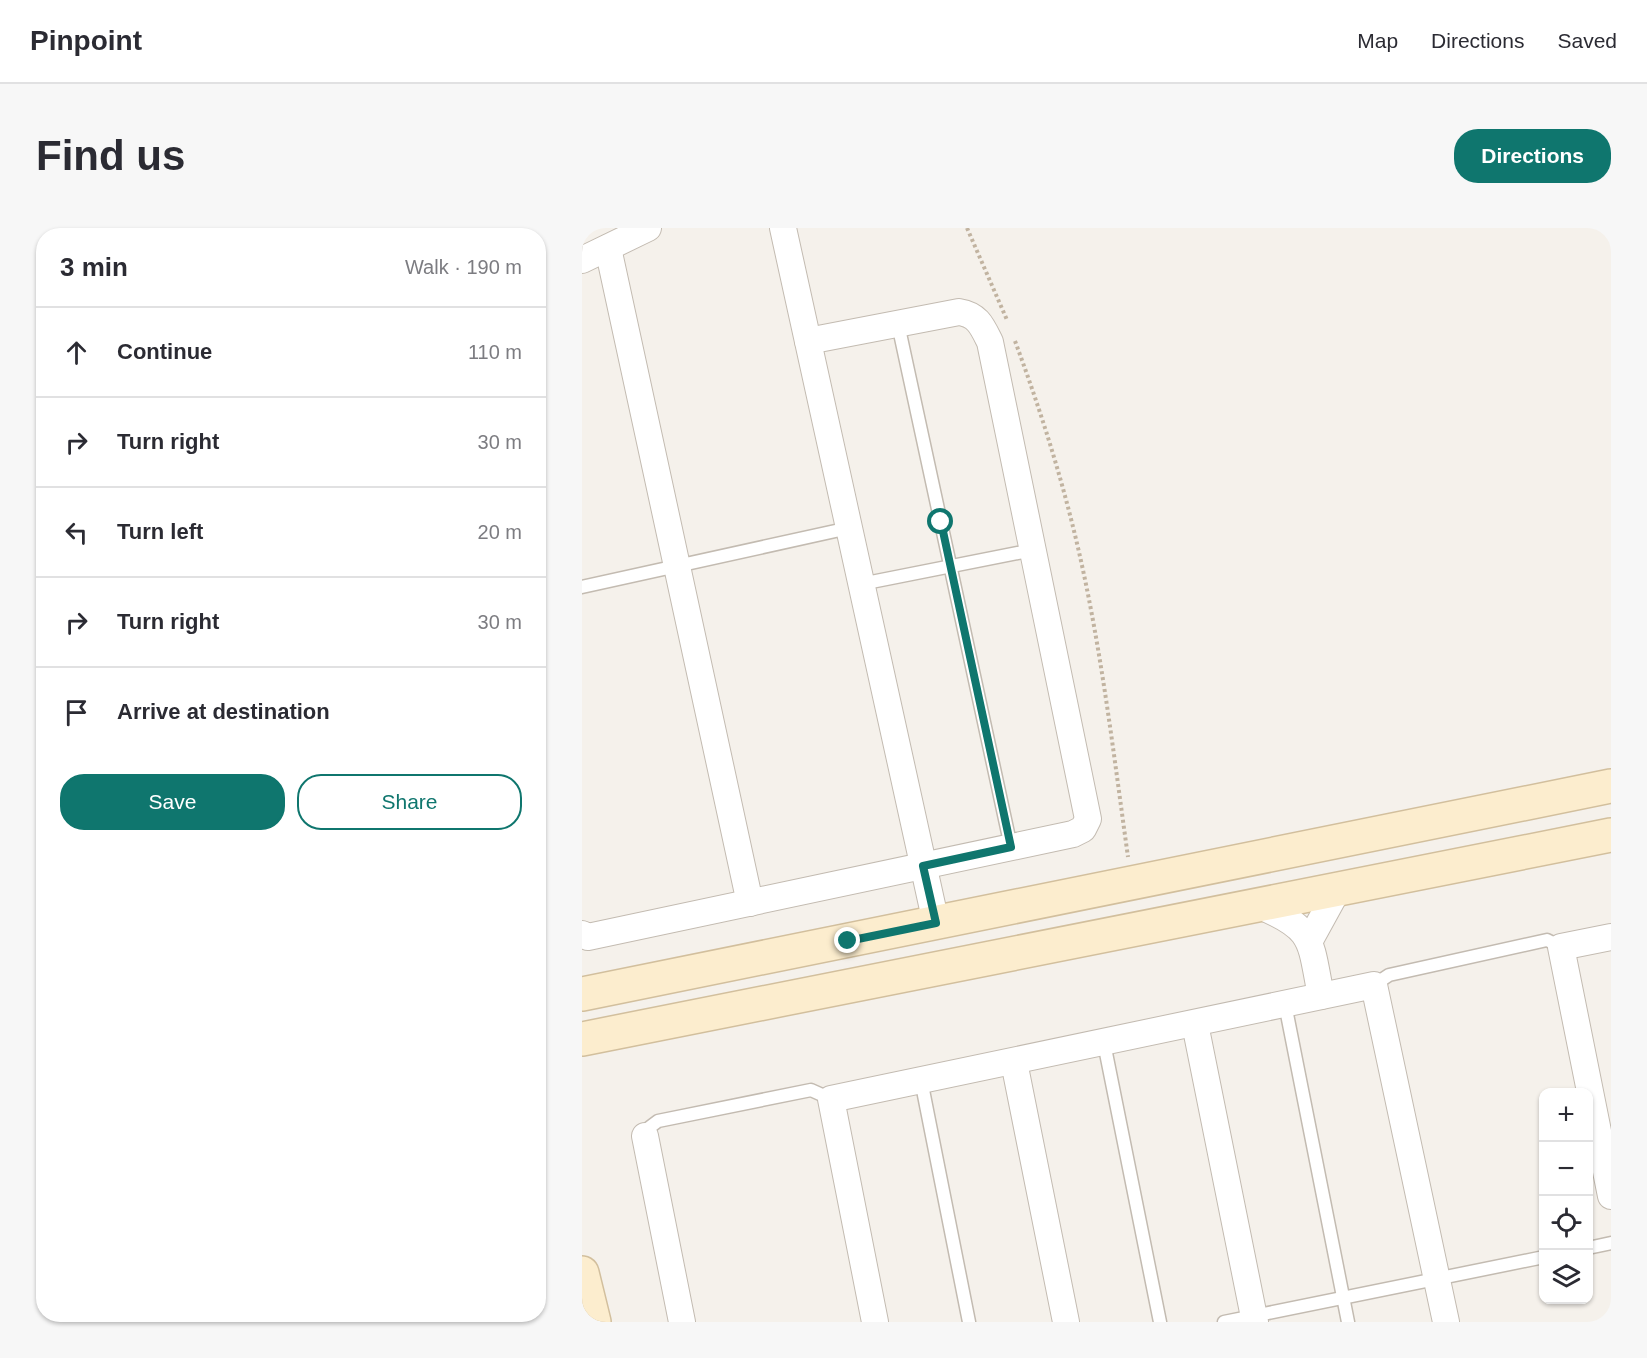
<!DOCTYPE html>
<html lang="en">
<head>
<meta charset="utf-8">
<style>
  :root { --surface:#fff; --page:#f7f7f7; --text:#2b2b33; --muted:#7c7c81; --line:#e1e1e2; --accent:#0f766e }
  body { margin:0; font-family:Helvetica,sans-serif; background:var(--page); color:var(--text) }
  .controls { position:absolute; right:18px; bottom:18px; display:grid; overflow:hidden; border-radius:12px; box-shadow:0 2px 4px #0004 }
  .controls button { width:54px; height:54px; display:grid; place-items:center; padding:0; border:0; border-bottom:2px solid var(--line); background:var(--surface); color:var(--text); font:30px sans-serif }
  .stop { position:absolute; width:18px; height:18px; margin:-14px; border:4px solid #0f766e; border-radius:50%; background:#fff }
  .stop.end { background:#0f766e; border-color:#fff; box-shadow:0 2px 6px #0008 }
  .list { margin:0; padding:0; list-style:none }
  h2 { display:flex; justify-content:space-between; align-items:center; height:78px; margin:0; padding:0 24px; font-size:26px }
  h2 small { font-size:20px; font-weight:400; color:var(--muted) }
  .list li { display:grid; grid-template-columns:39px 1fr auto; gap:18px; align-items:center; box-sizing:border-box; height:90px; padding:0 24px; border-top:2px solid var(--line) }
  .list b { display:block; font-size:22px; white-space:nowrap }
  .list em { font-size:20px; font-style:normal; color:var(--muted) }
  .actions { display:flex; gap:12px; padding:18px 24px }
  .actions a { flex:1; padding:14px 0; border:2px solid var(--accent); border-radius:24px; text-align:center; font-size:21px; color:var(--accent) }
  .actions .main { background:var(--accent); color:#fff }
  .icon { flex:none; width:33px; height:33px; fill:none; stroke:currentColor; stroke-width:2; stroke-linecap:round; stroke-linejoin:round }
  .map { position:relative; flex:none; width:1029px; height:1094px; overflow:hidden; border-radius:24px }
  header { display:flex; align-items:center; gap:36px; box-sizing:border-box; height:84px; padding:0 30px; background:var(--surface); border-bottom:2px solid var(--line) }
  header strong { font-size:28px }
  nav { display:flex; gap:33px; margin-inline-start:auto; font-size:21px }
  .intro { display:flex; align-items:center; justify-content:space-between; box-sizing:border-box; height:144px; padding:0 36px }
  h1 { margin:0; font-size:42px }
  .button { padding:15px 27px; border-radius:24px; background:var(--accent); color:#fff; font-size:21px; font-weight:700 }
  main { display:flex; gap:36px; padding:0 36px }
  aside { flex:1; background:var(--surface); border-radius:24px; box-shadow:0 2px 4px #0004 }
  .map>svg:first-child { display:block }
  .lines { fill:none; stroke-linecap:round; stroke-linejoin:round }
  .lane-casing { stroke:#c3bbb1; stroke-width:15 }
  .street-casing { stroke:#c3bbb1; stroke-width:28 }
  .secondary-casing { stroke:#d2bf9d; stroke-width:36 }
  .path { stroke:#c1b3a0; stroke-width:4; stroke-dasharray:3 3; stroke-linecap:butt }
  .lane { stroke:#fff; stroke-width:12 }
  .street { stroke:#fff; stroke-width:26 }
  .secondary { stroke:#fcedce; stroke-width:33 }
  .route { stroke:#0f766e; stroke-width:8 }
</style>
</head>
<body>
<header>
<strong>Pinpoint</strong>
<nav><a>Map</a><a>Directions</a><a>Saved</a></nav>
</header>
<div class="intro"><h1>Find us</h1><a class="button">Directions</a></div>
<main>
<aside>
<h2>3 min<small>Walk · 190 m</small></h2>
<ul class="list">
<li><svg class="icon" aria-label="ahead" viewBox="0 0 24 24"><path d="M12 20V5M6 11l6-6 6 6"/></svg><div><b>Continue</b></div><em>110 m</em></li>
<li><svg class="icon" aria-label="right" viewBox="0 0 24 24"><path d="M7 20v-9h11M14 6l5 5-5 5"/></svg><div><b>Turn right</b></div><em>30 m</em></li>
<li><svg class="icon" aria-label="left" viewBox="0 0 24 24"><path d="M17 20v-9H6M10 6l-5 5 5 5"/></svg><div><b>Turn left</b></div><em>20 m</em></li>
<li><svg class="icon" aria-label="right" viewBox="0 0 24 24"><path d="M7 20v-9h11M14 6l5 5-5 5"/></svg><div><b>Turn right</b></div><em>30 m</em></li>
<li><svg class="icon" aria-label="arrive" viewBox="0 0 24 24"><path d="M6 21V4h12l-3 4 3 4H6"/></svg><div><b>Arrive at destination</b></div></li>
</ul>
<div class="actions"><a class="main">Save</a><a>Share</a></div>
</aside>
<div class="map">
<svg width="1029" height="1094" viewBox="0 0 1029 1094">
  <rect width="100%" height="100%" fill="#f5f1eb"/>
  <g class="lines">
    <defs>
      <g id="lane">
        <path d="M 316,96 L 429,619"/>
        <path d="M 279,356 L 451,322"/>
        <path d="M 0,359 L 267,300"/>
        <path d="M 792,757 L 807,747 L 965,712 L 979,719"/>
        <path d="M 703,776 L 766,1094"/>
        <path d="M 522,815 L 578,1094"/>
        <path d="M 339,852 L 387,1094"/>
        <path d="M 63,908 L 68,899 L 76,893 L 229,862 L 249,871"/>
        <path d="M 1006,1020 L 1029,1015"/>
        <path d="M 642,1094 L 962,1029"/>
      </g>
      <g id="street">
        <path d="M 201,0 L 354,695"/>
        <path d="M 26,20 L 168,675"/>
        <path d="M 0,32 L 66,0"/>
        <path d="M 675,677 C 733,700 728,712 739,768"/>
        <path d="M 0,706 L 6,709 L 491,606 L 501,601 L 506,591 L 408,114 C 400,98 396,87 377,84 L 226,113"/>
        <path d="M 1029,709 L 979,719 L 1029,968"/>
        <path d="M 728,712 L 756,661"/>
        <path d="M 613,796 L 673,1094"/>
        <path d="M 432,834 L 484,1094"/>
        <path d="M 63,908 L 100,1094"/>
        <path d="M 293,1094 L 249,871 L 792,757 L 864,1094"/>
      </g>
      <g id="secondary">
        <path d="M 0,766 L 1029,558"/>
        <path d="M 0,811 L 1029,607"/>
        <path d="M 0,1045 L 12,1094"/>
      </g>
    </defs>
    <use href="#lane" class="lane-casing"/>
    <use href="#street" class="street-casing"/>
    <use href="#secondary" class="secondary-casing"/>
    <g class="path">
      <path d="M 385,0 L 425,92"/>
      <path d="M 433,113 C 454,170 473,228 488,287 C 517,399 530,515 546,629"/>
    </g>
    <use href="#lane" class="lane"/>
    <use href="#street" class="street"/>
    <use href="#secondary" class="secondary"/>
  </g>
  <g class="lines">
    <path class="route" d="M 266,713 L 354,695 L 341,638 L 429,619 L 359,294"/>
  </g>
</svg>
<div class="controls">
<button>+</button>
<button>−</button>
<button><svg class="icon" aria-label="locate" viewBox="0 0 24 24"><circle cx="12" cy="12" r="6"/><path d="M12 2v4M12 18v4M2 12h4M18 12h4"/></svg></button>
<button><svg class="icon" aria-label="layers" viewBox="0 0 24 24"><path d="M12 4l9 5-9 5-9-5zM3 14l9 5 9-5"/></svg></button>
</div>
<div class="stop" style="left:359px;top:294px"></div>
<div class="stop end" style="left:266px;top:713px"></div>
</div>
</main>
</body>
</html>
